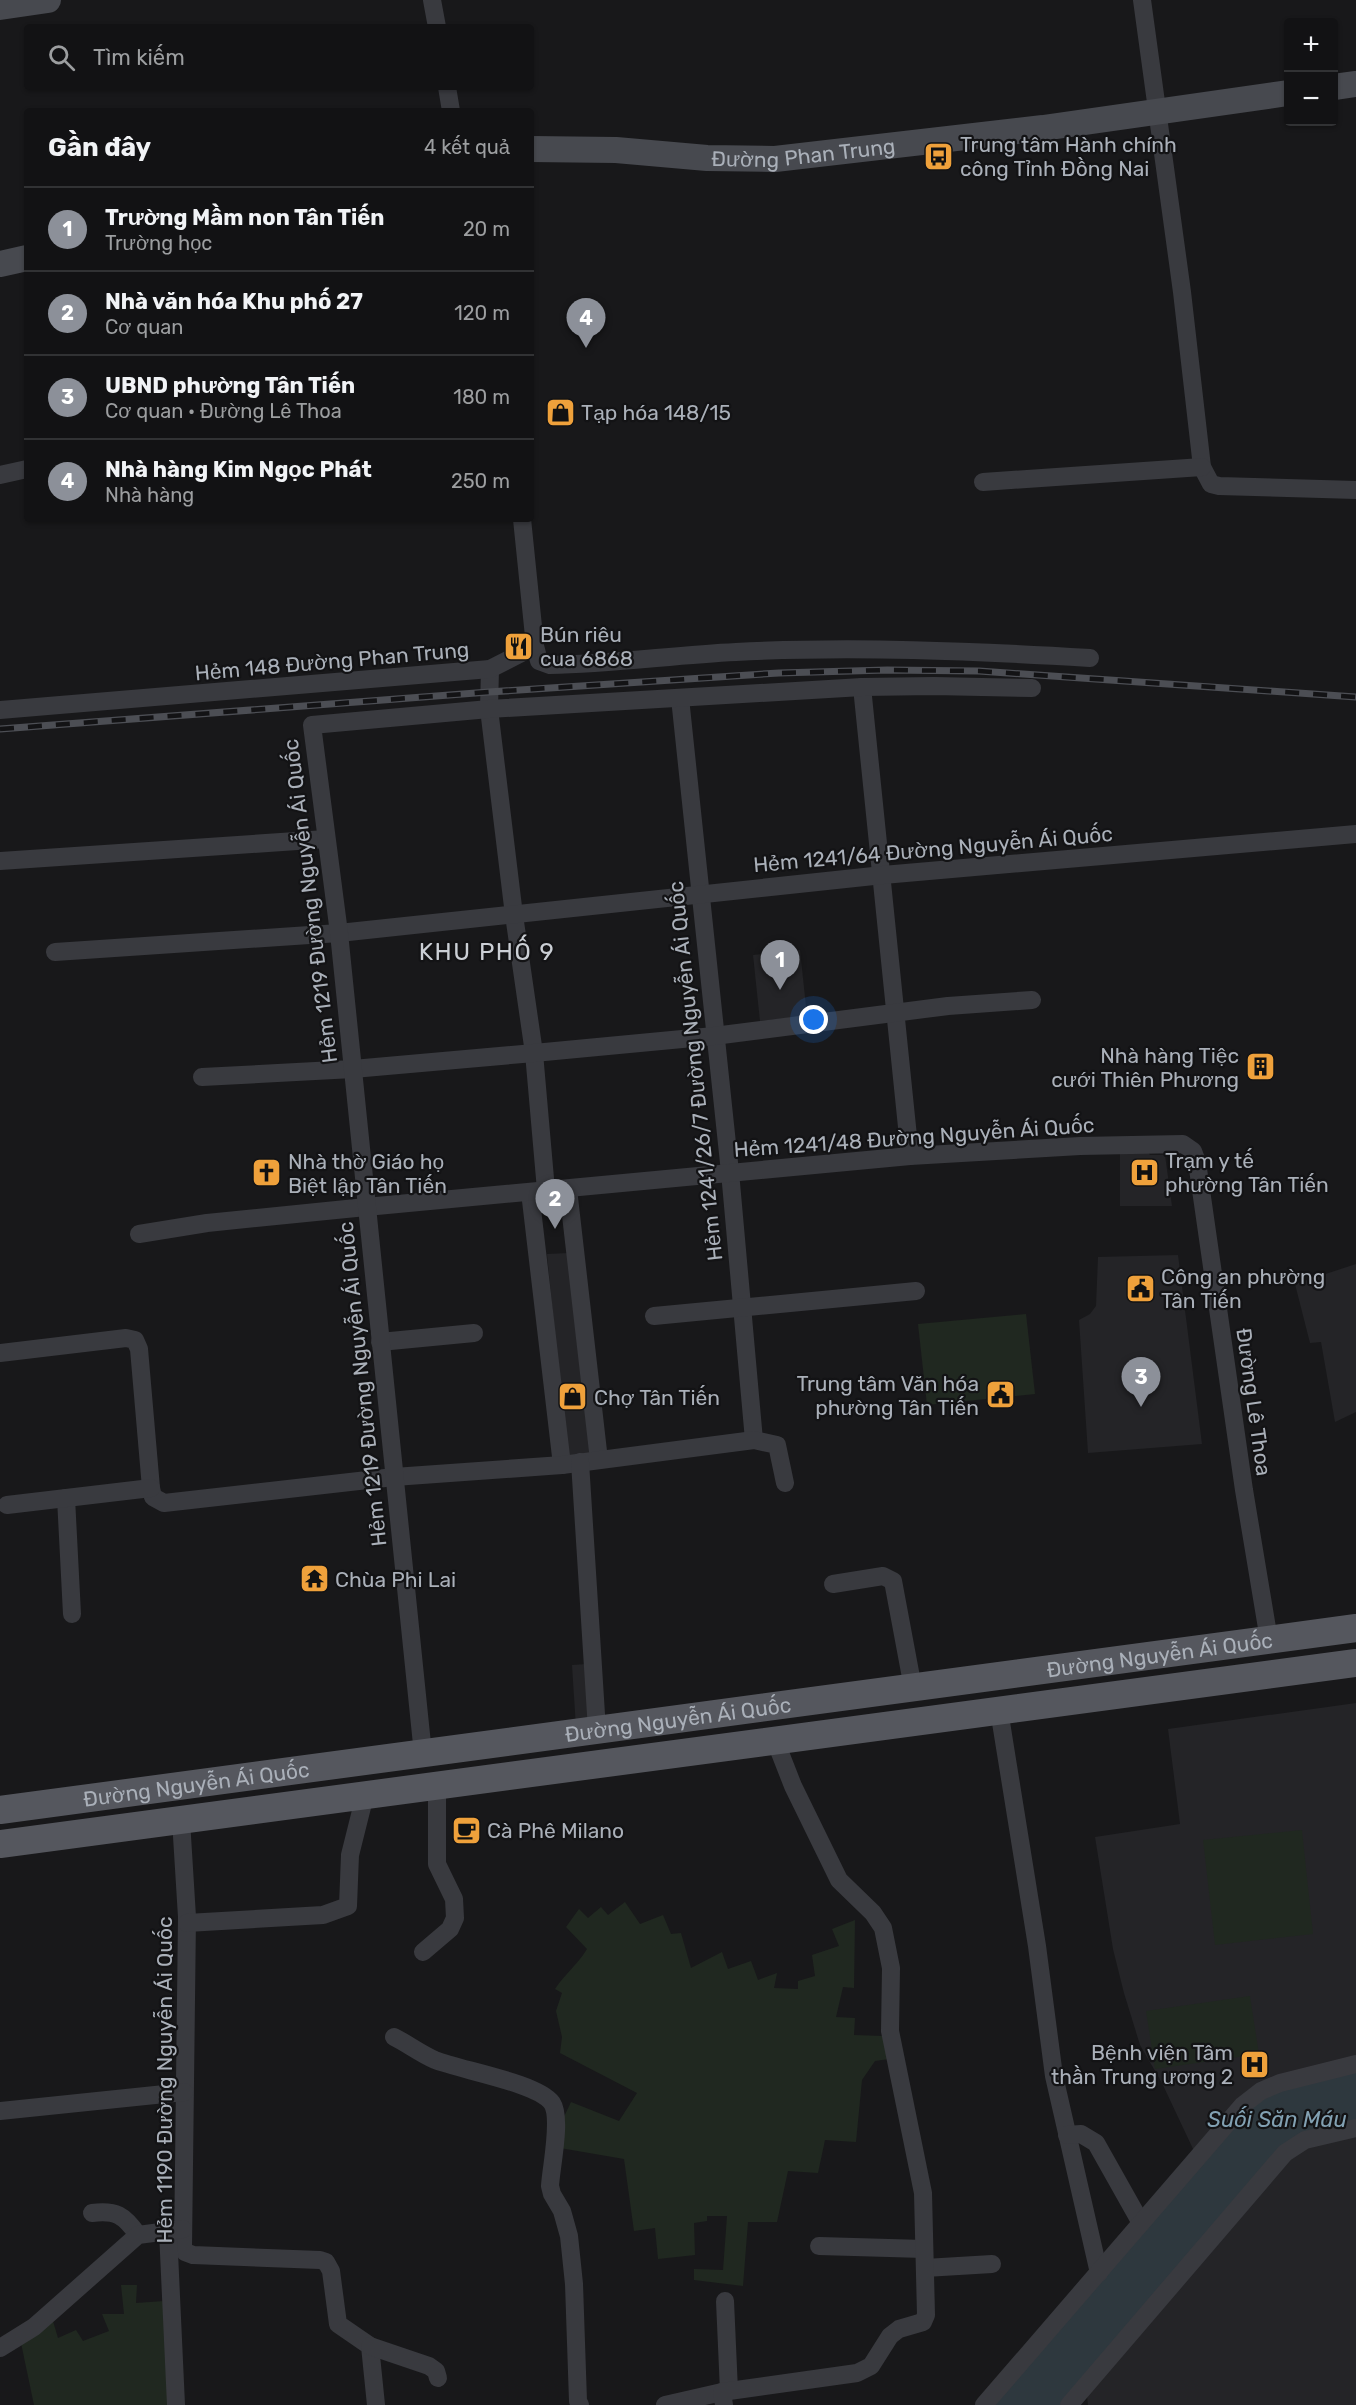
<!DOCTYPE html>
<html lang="vi">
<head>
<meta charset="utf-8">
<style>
  :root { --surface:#121214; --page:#1b1b1d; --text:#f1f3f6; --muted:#9c9ea0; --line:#313234; --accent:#8c9099 }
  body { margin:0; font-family:Rubik,sans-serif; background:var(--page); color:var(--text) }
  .controls { position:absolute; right:18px; top:18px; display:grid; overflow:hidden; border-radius:6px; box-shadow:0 2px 4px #0004 }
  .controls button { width:54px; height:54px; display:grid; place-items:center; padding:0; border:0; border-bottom:2px solid var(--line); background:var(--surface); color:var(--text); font:30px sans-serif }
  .you { position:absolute; left:814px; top:1020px; width:21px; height:21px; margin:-15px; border:4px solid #fff; border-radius:50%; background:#1a73e8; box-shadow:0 0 0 9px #1a73e833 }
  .badge { display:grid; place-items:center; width:39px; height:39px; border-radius:50%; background:var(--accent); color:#fff; font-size:20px; font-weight:700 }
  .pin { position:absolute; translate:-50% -50px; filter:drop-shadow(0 2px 3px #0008) }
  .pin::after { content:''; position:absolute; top:32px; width:21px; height:18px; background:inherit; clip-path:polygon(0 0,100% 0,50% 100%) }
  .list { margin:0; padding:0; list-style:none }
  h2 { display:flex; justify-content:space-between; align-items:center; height:78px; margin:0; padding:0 24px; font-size:26px }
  h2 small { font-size:20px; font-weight:400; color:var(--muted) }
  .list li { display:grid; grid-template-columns:39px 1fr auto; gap:18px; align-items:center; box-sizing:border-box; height:84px; padding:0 24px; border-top:2px solid var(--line) }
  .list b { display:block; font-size:22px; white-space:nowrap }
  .list p { margin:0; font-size:20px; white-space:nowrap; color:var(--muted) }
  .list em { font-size:20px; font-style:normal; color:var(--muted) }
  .icon { flex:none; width:33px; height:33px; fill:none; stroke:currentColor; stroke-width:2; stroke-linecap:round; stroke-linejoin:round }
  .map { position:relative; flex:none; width:1356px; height:2405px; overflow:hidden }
  .search { position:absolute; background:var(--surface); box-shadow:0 2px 4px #0004; left:24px; top:24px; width:510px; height:66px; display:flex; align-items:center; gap:15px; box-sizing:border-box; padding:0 21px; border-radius:6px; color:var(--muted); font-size:22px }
  .panel { position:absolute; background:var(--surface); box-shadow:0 2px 4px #0004; left:24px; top:108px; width:510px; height:414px; border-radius:6px }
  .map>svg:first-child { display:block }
  .built { fill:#242427 }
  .green { fill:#202820 }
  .water { fill:#2e383e }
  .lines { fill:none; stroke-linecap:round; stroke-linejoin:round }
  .minor { stroke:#393a3f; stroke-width:18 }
  .secondary { stroke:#47494f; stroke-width:26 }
  .primary { stroke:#55575e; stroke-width:28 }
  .rail-casing { stroke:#4c4e54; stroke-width:7 }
  .rail { stroke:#131315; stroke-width:4.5; stroke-dasharray:14; stroke-linecap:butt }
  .labels { text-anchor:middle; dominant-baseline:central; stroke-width:4.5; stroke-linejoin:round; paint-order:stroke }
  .poi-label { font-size:21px; fill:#aab0b9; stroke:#131315; text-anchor:start }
  .street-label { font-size:21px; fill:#aab0b9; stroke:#131315 }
  .water-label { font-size:22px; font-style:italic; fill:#82a1b3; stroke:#131315 }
  .quarter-label { font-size:24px; letter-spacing:1.5px; fill:#cbcfd5; stroke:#131315 }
</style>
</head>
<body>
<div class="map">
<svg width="1356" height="2405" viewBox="0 0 1356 2405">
  <rect width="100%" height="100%" fill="#18181a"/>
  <g class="built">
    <path d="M 800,950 L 807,1016 L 760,1021 L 753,955 Z"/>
    <path d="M 1147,1151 L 1150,1155 L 1165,1155 L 1172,1206 L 1120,1206 L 1120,1152 Z"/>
    <path d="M 569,1253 L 592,1454 L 567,1457 L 547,1254 Z"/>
    <path d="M 1178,1255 L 1202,1444 L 1088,1453 L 1079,1320 L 1090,1314 L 1096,1306 L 1098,1257 Z"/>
    <path d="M 1356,1264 L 1356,1412 L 1335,1422 L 1321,1342 L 1310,1343 L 1295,1284 Z"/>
    <path d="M 587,1664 L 591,1726 L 576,1728 L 572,1665 Z"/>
    <path d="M 1356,1703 L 1356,2405 L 1088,2405 L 1087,2396 L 1194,2151 L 1162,2083 L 1140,2045 L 1124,1993 L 1113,1949 L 1095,1837 L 1180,1824 L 1168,1729 Z"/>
  </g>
  <g class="green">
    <path d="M 1026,1314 L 1035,1394 L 927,1405 L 918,1324 Z"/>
    <path d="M 1302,1830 L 1313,1934 L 1215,1945 L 1203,1840 Z"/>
    <path d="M 625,1902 L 640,1924 L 663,1915 L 671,1934 L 681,1933 L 691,1968 L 722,1952 L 728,1969 L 751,1961 L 758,1980 L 777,1973 L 774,1988 L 798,1989 L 798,1981 L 815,1976 L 812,1955 L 839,1946 L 832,1929 L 855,1920 L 854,1988 L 843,1987 L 836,2017 L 855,2018 L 854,2035 L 883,2036 L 889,2059 L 875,2061 L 862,2080 L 856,2142 L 825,2140 L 818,2173 L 788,2171 L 777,2222 L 748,2222 L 743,2286 L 694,2280 L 694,2269 L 723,2270 L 727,2216 L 707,2216 L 707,2221 L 694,2223 L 695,2255 L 658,2259 L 655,2228 L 634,2231 L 624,2159 L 560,2148 L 563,2119 L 571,2102 L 619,2121 L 637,2093 L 560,2053 L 562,2037 L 556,2011 L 562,1993 L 555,1989 C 565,1974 578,1964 587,1949 L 566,1927 L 579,1909 L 588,1918 L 601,1907 L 608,1915 Z"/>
    <path d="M 1250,1996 L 1259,2054 L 1155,2069 L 1146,2011 Z"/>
    <path d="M 121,2285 L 137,2285 L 136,2303 L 164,2301 L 168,2405 L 34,2405 L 21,2343 L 52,2318 L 58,2338 L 76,2330 L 83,2341 L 109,2331 L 102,2314 L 124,2314 Z"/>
  </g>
  <path class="water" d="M 1356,2072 L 1356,2122 L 1301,2134 L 1062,2405 L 993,2405 L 1247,2110 C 1279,2085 1317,2081 1356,2072 Z"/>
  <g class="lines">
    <g class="minor">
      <path d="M 432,0 L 437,27"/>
      <path d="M 1142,0 L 1182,292 L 1202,467 L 1211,484 L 1219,486 L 1356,490"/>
      <path d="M 447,87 L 451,111"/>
      <path d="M 0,475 L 27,469"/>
      <path d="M 983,482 L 1202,467"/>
      <path d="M 535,646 L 539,661 L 550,665 C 612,664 674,655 736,652 C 854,646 972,651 1090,658"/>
      <path d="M 490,669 L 489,709 L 514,915 L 534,1053 L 546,1190"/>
      <path d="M 862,687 L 910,1156"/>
      <path d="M 680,698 L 730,1172 L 754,1440"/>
      <path d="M 0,710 L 490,669 L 535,646 L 522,519"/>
      <path d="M 0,861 L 326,839"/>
      <path d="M 55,952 L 339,933 L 883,875 L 1356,834"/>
      <path d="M 202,1077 L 353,1069 L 534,1053 L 714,1036 L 948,1006 L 1032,1000"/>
      <path d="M 568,1189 L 599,1460"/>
      <path d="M 530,1192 L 562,1465"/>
      <path d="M 139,1234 L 207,1223 L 366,1207 L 910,1156 L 1080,1146 L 1183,1144 L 1193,1151 L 1197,1162 L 1244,1490 L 1269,1640"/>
      <path d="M 654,1316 L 916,1291"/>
      <path d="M 380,1342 L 474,1333"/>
      <path d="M 0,1353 L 126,1338 L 135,1340 L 139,1349 L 151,1488 L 153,1497 L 164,1503 L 394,1477 L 562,1465 L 754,1440 L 777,1445 L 785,1483"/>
      <path d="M 580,1462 L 597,1730"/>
      <path d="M 66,1498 L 72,1614"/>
      <path d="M 7,1505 L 151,1488"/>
      <path d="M 833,1584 L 883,1576 L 893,1581 L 913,1688"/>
      <path d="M 999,1710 L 1037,1946 L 1054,2076 L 1099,2273"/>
      <path d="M 423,1754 L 339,933 L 312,725 L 489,709 L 862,687 L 934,686 L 1032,688"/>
      <path d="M 181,1820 L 187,1917 L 183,2248 L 185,2252 L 193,2255 L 320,2260 L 326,2262 L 331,2271 L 338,2324 L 370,2346 L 376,2405"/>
      <path d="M 187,1923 L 323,1915 L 348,1906 L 350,1855 L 365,1795"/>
      <path d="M 423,1952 L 450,1929 L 455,1918 L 454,1899 L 437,1864 L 437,1785"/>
      <path d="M 394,2037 C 408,2044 421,2054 435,2060 C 460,2070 538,2083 552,2103 C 562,2118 551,2167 550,2186 L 552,2194 L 562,2211 L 569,2236 L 574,2284 L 578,2401 L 580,2405"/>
      <path d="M 0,2111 L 184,2092"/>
      <path d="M 1067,2135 L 1081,2134 L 1096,2143 L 1141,2223"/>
      <path d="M 92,2213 C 116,2210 124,2215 138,2235"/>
      <path d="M 168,2231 L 176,2405"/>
      <path d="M 819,2246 L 924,2249"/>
      <path d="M 925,2268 L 992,2264"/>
      <path d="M 725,2301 L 729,2391"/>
      <path d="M 370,2346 L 429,2366 L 436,2371 L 438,2378"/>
      <path d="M 0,2348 L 34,2327 L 138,2235 L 183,2229"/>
      <path d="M 665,2405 L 722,2392"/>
      <path d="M 724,2405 L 722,2392 L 857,2373 L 871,2366 L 890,2336 L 899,2329 L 923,2322 L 926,2315 L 923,2193 L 890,2031 L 891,1968 L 883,1928 L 873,1913 L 839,1880 L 793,1786 L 775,1740"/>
      <path d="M 984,2405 L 1243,2105 L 1261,2091 L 1280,2083 L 1356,2064"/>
      <path d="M 1069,2405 L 1285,2153 L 1305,2140 L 1356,2128"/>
    </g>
    <g class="secondary">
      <path d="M 0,7 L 48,0"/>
      <path d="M 1334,87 L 1356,84"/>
      <path id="s1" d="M 531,149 L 616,150 L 707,158 L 775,159 L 1043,128 L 1288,93"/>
      <path d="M 0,264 L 27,258"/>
    </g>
    <g class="primary">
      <path id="s2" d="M 0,1810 L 1356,1628"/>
      <path d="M 0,1844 L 1356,1663"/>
    </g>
    <defs>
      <path id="rail" d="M 0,729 L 489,692 L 779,673 L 887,670 L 979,671 L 1356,697"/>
    </defs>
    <use href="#rail" class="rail-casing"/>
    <use href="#rail" class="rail"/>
  </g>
  <defs>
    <symbol id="bus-square" viewBox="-11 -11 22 22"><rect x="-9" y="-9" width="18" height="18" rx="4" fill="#efa13b" stroke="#131315"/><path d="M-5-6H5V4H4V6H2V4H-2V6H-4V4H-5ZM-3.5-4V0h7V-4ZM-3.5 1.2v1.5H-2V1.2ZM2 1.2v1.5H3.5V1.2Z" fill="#111"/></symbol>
    <symbol id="shop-square" viewBox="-11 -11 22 22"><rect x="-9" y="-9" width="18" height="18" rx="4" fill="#efa13b" stroke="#131315"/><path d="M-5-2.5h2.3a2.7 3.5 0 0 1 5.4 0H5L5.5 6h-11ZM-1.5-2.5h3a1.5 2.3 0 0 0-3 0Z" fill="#111"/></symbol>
    <symbol id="restaurant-square" viewBox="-11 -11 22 22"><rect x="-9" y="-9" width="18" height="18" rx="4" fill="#efa13b" stroke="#131315"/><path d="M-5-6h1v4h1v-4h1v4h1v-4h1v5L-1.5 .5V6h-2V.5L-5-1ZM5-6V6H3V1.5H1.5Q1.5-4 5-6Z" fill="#111"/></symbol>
    <symbol id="building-square" viewBox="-11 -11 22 22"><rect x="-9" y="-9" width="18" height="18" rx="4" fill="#efa13b" stroke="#131315"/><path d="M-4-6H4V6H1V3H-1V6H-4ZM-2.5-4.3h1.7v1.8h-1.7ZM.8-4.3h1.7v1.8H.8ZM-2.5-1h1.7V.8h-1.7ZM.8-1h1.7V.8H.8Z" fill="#111"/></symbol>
    <symbol id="hospital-square" viewBox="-11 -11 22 22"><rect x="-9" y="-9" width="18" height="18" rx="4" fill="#efa13b" stroke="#131315"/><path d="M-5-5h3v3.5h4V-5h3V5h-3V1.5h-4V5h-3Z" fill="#111"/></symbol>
    <symbol id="church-square" viewBox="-11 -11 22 22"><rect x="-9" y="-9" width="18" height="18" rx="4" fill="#efa13b" stroke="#131315"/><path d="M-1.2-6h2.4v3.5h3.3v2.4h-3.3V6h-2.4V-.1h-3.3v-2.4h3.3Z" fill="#111"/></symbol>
    <symbol id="civic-square" viewBox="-11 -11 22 22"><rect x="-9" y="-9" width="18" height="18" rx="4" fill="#efa13b" stroke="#131315"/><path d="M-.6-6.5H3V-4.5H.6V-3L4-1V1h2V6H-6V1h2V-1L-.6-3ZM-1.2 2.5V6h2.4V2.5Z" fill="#111"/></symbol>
    <symbol id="temple-square" viewBox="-11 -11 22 22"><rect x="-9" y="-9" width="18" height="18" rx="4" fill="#efa13b" stroke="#131315"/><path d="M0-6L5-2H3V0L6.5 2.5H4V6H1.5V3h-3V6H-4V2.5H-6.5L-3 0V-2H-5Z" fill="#111"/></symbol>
    <symbol id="cafe-square" viewBox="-11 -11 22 22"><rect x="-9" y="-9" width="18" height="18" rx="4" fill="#efa13b" stroke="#131315"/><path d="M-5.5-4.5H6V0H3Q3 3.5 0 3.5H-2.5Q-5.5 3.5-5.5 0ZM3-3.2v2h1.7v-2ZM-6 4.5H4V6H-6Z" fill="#111"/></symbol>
  </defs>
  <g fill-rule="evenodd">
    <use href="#bus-square" x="922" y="140" width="33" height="33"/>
    <use href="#shop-square" x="544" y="396" width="33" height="33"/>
    <use href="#restaurant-square" x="502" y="630" width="33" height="33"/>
    <use href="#building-square" x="1244" y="1050" width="33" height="33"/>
    <use href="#hospital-square" x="1128" y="1156" width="33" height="33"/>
    <use href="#church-square" x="250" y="1156" width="33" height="33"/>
    <use href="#civic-square" x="1124" y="1272" width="33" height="33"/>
    <use href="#civic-square" x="984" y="1378" width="33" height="33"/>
    <use href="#shop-square" x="556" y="1380" width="33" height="33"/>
    <use href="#temple-square" x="298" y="1562" width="33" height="33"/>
    <use href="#cafe-square" x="450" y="1814" width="33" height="33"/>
    <use href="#hospital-square" x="1238" y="2048" width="33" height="33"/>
  </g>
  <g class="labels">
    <g class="poi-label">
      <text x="960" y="144">Trung tâm Hành chính<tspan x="960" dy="24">công Tỉnh Đồng Nai</tspan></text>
      <text x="581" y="412">Tạp hóa 148/15</text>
      <text x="540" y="634">Bún riêu<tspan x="540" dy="24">cua 6868</tspan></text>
      <text x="1239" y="1055" text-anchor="end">Nhà hàng Tiệc<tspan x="1239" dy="24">cưới Thiên Phương</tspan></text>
      <text x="1165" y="1160">Trạm y tế<tspan x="1165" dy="24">phường Tân Tiến</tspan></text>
      <text x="288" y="1161">Nhà thờ Giáo họ<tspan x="288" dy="24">Biệt lập Tân Tiến</tspan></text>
      <text x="1161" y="1276">Công an phường<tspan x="1161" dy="24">Tân Tiến</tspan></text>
      <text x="979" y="1383" text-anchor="end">Trung tâm Văn hóa<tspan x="979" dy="24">phường Tân Tiến</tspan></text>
      <text x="594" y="1397">Chợ Tân Tiến</text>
      <text x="335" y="1579">Chùa Phi Lai</text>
      <text x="487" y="1830">Cà Phê Milano</text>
      <text x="1233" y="2052" text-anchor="end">Bệnh viện Tâm<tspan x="1233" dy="24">thần Trung ương 2</tspan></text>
    </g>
    <g class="street-label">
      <text stroke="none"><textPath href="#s1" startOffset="273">Đường Phan Trung</textPath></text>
      <text transform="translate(332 661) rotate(-5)">Hẻm 148 Đường Phan Trung</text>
      <text transform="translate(933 849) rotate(-5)">Hẻm 1241/64 Đường Nguyễn Ái Quốc</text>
      <text transform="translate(310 901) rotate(-97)">Hẻm 1219 Đường Nguyễn Ái Quốc</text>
      <text transform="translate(695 1071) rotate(-96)">Hẻm 1241/26/7 Đường Nguyễn Ái Quốc</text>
      <text transform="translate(914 1137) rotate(-4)">Hẻm 1241/48 Đường Nguyễn Ái Quốc</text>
      <text transform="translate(362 1384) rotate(-96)">Hẻm 1219 Đường Nguyễn Ái Quốc</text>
      <text transform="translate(1254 1402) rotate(82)">Đường Lê Thoa</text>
      <text stroke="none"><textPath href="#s2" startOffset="1170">Đường Nguyễn Ái Quốc</textPath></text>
      <text stroke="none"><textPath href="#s2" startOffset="684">Đường Nguyễn Ái Quốc</textPath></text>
      <text stroke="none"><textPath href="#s2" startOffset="198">Đường Nguyễn Ái Quốc</textPath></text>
      <text transform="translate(164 2080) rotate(-90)">Hẻm 1190 Đường Nguyễn Ái Quốc</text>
    </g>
    <g class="water-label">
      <text x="1277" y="2119">Suối Săn Máu</text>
    </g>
    <g class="quarter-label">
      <text x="487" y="952">KHU PHỐ 9</text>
    </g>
  </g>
</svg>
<div class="controls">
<button>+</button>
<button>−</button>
</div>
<div class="you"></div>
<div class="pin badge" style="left:780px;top:990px">1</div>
<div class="pin badge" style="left:555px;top:1229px">2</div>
<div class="pin badge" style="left:1141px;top:1407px">3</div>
<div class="pin badge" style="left:586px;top:348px">4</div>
<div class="search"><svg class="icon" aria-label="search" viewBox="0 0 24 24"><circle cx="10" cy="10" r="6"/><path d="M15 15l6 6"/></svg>Tìm kiếm</div>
<section class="panel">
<h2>Gần đây<small>4 kết quả</small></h2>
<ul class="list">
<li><span class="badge">1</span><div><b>Trường Mầm non Tân Tiến</b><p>Trường học</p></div><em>20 m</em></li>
<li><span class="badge">2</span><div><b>Nhà văn hóa Khu phố 27</b><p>Cơ quan</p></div><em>120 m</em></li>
<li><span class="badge">3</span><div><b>UBND phường Tân Tiến</b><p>Cơ quan · Đường Lê Thoa</p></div><em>180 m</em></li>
<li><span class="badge">4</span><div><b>Nhà hàng Kim Ngọc Phát</b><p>Nhà hàng</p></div><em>250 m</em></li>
</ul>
</section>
</div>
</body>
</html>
